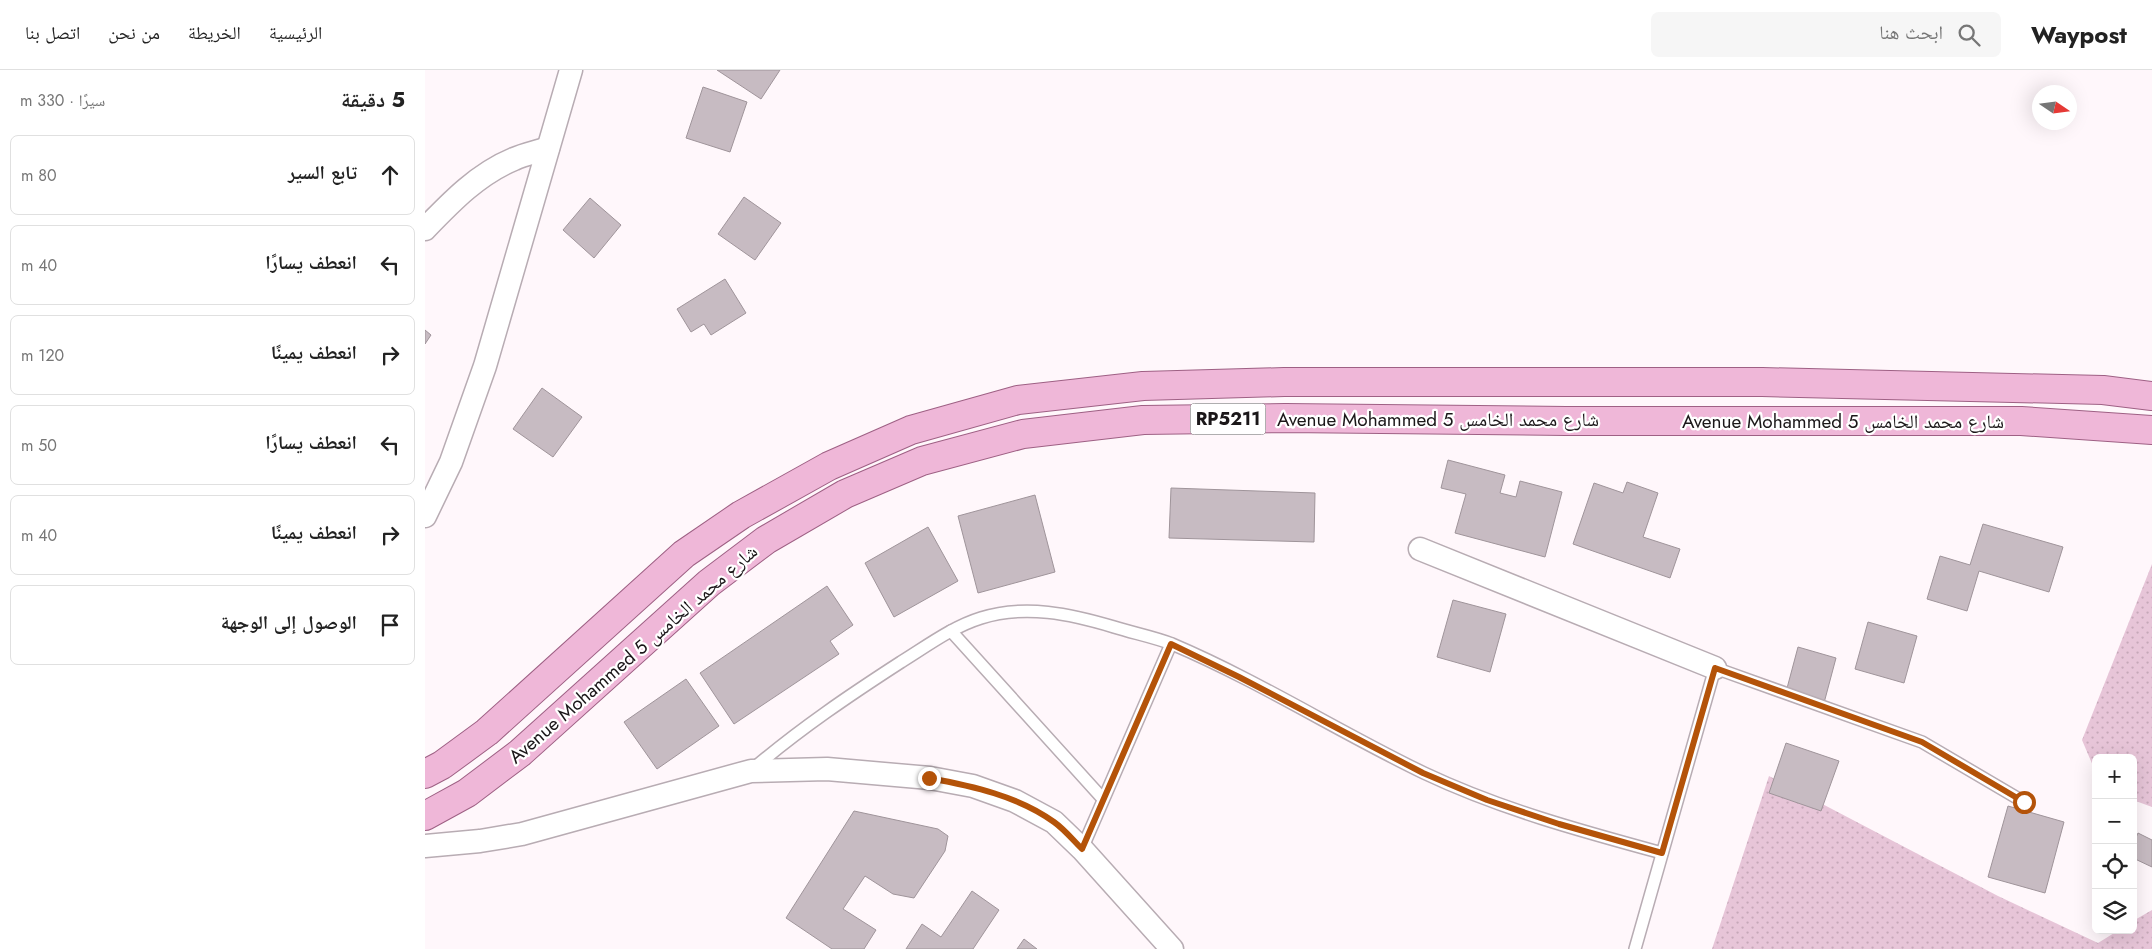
<!DOCTYPE html>
<html lang="ar">
<head>
<meta charset="utf-8">
<style>
  :root { --surface:#fff; --page:#f6f6f6; --text:#222; --muted:#767676; --line:#e0e0e0 }
  body { margin:0; font-family:Jost,"Noto Naskh Arabic",sans-serif; background:var(--page); color:var(--text); direction:rtl }
  .controls { position:absolute; right:15px; bottom:15px; display:grid; overflow:hidden; border-radius:8px; box-shadow:0 5px 20px #0002 }
  .controls button { width:45px; height:45px; display:grid; place-items:center; padding:0; border:0; border-bottom:1px solid var(--line); background:var(--surface); color:var(--text); font:25px sans-serif }
  .compass { position:absolute; left:1607px; top:15px; width:45px; height:45px; border-radius:50%; background:var(--surface); box-shadow:0 5px 20px #0002; rotate:103deg }
  .stop { position:absolute; width:15px; height:15px; margin:-11px; border:4px solid #b45309; border-radius:50%; background:#fff }
  .stop.end { background:#b45309; border-color:#fff; box-shadow:0 1px 5px #0008 }
  .list { margin:0; padding:0; list-style:none }
  h2 { display:flex; justify-content:space-between; align-items:center; height:65px; margin:0; padding:0 20px; font-size:21px }
  h2 small { font-size:16px; font-weight:400; color:var(--muted) }
  .list li { display:grid; grid-template-columns:32px 1fr auto; gap:15px; align-items:center; box-sizing:border-box; height:80px; margin:0 10px 10px; padding:0 10px; border:1px solid var(--line); border-radius:8px }
  .list b { display:block; font-size:19px; white-space:nowrap }
  .list em { font-size:16px; font-style:normal; color:var(--muted) }
  .icon { flex:none; width:28px; height:28px; fill:none; stroke:currentColor; stroke-width:2; stroke-linecap:round; stroke-linejoin:round }
  .map { position:relative; flex:none; width:1727px; height:879px; overflow:hidden; direction:ltr }
  header { display:flex; align-items:center; gap:30px; box-sizing:border-box; height:70px; padding:0 25px; background:var(--surface); border-bottom:1px solid var(--line) }
  header strong { font-size:24px }
  nav { display:flex; gap:28px; margin-inline-start:auto; font-size:18px }
  .search { width:350px; height:45px; background:var(--page); display:flex; align-items:center; gap:12px; box-sizing:border-box; padding:0 18px; border-radius:8px; color:var(--muted); font-size:19px }
  main { display:flex }
  aside { flex:1; background:var(--surface) }
  .map>svg:first-child { display:block }
  .grass { fill:url(#grass-dots) }
  .building { fill:#c7bbc2; stroke:#9f949a }
  .lines { fill:none; stroke-linecap:round; stroke-linejoin:round }
  .lane-casing { stroke:#b8acb3; stroke-width:14 }
  .street-casing { stroke:#b8acb3; stroke-width:25 }
  .primary-casing { stroke:#9e6084; stroke-width:30 }
  .lane { stroke:#fff; stroke-width:11 }
  .street { stroke:#fff; stroke-width:22 }
  .primary { stroke:#efb7d8; stroke-width:28 }
  .route { stroke:#b45309; stroke-width:6 }
  .labels { text-anchor:middle; dominant-baseline:central; stroke-width:4.5; stroke-linejoin:round; paint-order:stroke }
  .shield { fill:#fff; stroke:#5f5d5e; stroke-width:1 }
  .shield-label { font-size:18px; font-weight:bold; fill:#1b1719 }
  .street-label { font-size:19px; fill:#1b1719; stroke:#fff }
</style>
</head>
<body>
<header>
<strong>Waypost</strong>
<div class="search"><svg class="icon" aria-label="search" viewBox="0 0 24 24"><circle cx="10" cy="10" r="6"/><path d="M15 15l6 6"/></svg>ابحث هنا</div>
<nav><a>الرئيسية</a><a>الخريطة</a><a>من نحن</a><a>اتصل بنا</a></nav>
</header>
<main>
<div class="map">
<svg width="1727" height="879" viewBox="0 0 1727 879">
  <defs>
    <pattern id="grass-dots" width="8" height="8" patternUnits="userSpaceOnUse" patternTransform="scale(1.25)"><rect width="8" height="8" fill="#e7c5d8"/><path d="M2 2h.1M6 6h.1" fill="none" stroke="#c6a8b9" stroke-width="1.8" stroke-linecap="round"/></pattern>
  </defs>
  <rect width="100%" height="100%" fill="#fff7fb"/>
  <g class="grass">
    <path d="M 1727,494 L 1727,737 L 1708,730 L 1708,688 L 1671,688 L 1671,703 L 1657,670 Z"/>
    <path d="M 1344,706 L 1573,826 L 1673,873 L 1694,860 L 1708,860 L 1708,851 L 1727,840 L 1727,879 L 1287,879 Z"/>
  </g>
  <g class="building">
    <path d="M 292,0 L 355,0 L 336,29 Z"/>
    <path d="M 278,17 L 322,32 L 305,82 L 261,68 Z"/>
    <path d="M 319,127 L 356,153 L 330,190 L 293,164 Z"/>
    <path d="M 165,128 L 196,155 L 169,188 L 138,160 Z"/>
    <path d="M 300,209 L 321,243 L 286,265 L 279,254 L 266,262 L 252,239 Z"/>
    <path d="M 0,260 L 6,265 L 0,274 Z"/>
    <path d="M 117,318 L 157,347 L 128,387 L 88,359 Z"/>
    <path d="M 1023,390 L 1080,405 L 1075,423 L 1091,427 L 1095,411 L 1137,422 L 1120,487 L 1030,463 L 1041,424 L 1016,418 Z"/>
    <path d="M 1202,412 L 1233,423 L 1218,467 L 1255,479 L 1245,508 L 1148,474 L 1169,413 L 1198,423 Z"/>
    <path d="M 746,418 L 890,423 L 889,472 L 744,468 Z"/>
    <path d="M 610,425 L 630,502 L 553,523 L 533,446 Z"/>
    <path d="M 1558,454 L 1638,477 L 1624,522 L 1554,501 L 1542,541 L 1502,529 L 1515,486 L 1545,495 Z"/>
    <path d="M 503,457 L 533,511 L 469,547 L 440,493 Z"/>
    <path d="M 402,516 L 428,555 L 405,571 L 414,584 L 309,654 L 275,603 Z"/>
    <path d="M 1028,530 L 1081,544 L 1065,602 L 1012,587 Z"/>
    <path d="M 1443,552 L 1492,566 L 1479,613 L 1430,599 Z"/>
    <path d="M 1373,577 L 1411,588 L 1399,633 L 1361,622 Z"/>
    <path d="M 261,609 L 294,656 L 232,699 L 199,652 Z"/>
    <path d="M 1361,673 L 1414,691 L 1396,741 L 1344,723 Z"/>
    <path d="M 1583,736 L 1639,752 L 1620,823 L 1563,807 Z"/>
    <path d="M 429,741 L 513,759 L 523,766 L 520,781 L 489,828 L 468,824 L 440,806 L 418,839 L 451,860 L 439,879 L 407,879 L 361,848 Z"/>
    <path d="M 1713,763 L 1727,770 L 1727,797 L 1708,788 L 1708,774 Z"/>
    <path d="M 547,821 L 574,840 L 548,879 L 481,879 L 497,854 L 516,867 Z"/>
    <path d="M 599,869 L 612,879 L 592,879 Z"/>
  </g>
  <g class="lines">
    <defs>
      <g id="lane">
        <path d="M 526,561 L 678,729"/>
        <path d="M 329,698 C 376,658 425,625 476,592 C 502,576 527,557 556,548 C 600,534 646,544 689,557 C 708,563 729,567 747,574 C 834,611 914,662 999,703 C 1075,739 1156,761 1237,783"/>
        <path d="M 657,779 L 746,574"/>
        <path d="M 1210,879 L 1290,598 L 1497,672 L 1599,732"/>
      </g>
      <g id="street">
        <path d="M 0,159 C 27,131 53,104 89,89 C 100,84 112,82 123,78"/>
        <path d="M 0,446 L 26,392 L 60,296 L 146,0"/>
        <path d="M 995,479 L 1290,598"/>
        <path d="M 0,776 L 55,771 L 97,764 L 326,701 L 402,699 L 505,708 L 548,716 L 590,731 L 629,752 L 657,779 L 747,879"/>
      </g>
      <g id="primary">
        <path d="M 0,704 L 17,695 L 62,662 L 259,484 L 316,445 L 404,396 L 486,360 L 593,330 L 718,316 L 859,312 L 1337,312 L 1678,320 L 1727,326"/>
        <path d="M 0,746 L 42,723 L 95,683 L 284,513 L 341,470 L 420,424 L 497,391 L 598,364 L 718,350 L 860,348 L 1141,351 L 1596,351 L 1727,360"/>
      </g>
    </defs>
    <use href="#lane" class="lane-casing"/>
    <use href="#street" class="street-casing"/>
    <use href="#primary" class="primary-casing"/>
    <use href="#lane" class="lane"/>
    <use href="#street" class="street"/>
    <use href="#primary" class="primary"/>
  </g>
  <g class="lines">
    <path class="route" d="M 504,708 C 547,716 593,726 629,752 C 639,759 648,770 657,779 L 746,574 L 814,607 L 998,703 L 1062,730 L 1134,754 L 1237,783 L 1290,598 L 1497,672 L 1599,732"/>
  </g>
  <g class="labels">
    <rect class="shield" x="765.5" y="333.5" width="75" height="31" rx="4"/>
    <g class="shield-label">
      <text x="803" y="349">RP5211</text>
    </g>
    <g class="street-label">
      <text x="1013" y="349">Avenue Mohammed 5 شارع محمد الخامس</text>
      <text x="1418" y="351">Avenue Mohammed 5 شارع محمد الخامس</text>
      <text transform="translate(208 584) rotate(-41)">Avenue Mohammed 5 شارع محمد الخامس</text>
    </g>
  </g>
</svg>
<div class="controls">
<button>+</button>
<button>−</button>
<button><svg class="icon" aria-label="locate" viewBox="0 0 24 24"><circle cx="12" cy="12" r="6"/><path d="M12 2v4M12 18v4M2 12h4M18 12h4"/></svg></button>
<button><svg class="icon" aria-label="layers" viewBox="0 0 24 24"><path d="M12 4l9 5-9 5-9-5zM3 14l9 5 9-5"/></svg></button>
</div>
<svg class="compass" viewBox="-18 -18 36 36"><path d="M0-13l5 13h-10z" fill="#e53935"/><path d="M0 13l5-13h-10z" fill="#767676"/></svg>
<div class="stop" style="left:1599px;top:732px"></div>
<div class="stop end" style="left:504px;top:708px"></div>
</div>
<aside>
<h2>5 دقيقة<small>سيرًا · 330 m</small></h2>
<ul class="list">
<li><svg class="icon" aria-label="ahead" viewBox="0 0 24 24"><path d="M12 20V5M6 11l6-6 6 6"/></svg><div><b>تابع السير</b></div><em>80 m</em></li>
<li><svg class="icon" aria-label="left" viewBox="0 0 24 24"><path d="M17 20v-9H6M10 6l-5 5 5 5"/></svg><div><b>انعطف يسارًا</b></div><em>40 m</em></li>
<li><svg class="icon" aria-label="right" viewBox="0 0 24 24"><path d="M7 20v-9h11M14 6l5 5-5 5"/></svg><div><b>انعطف يمينًا</b></div><em>120 m</em></li>
<li><svg class="icon" aria-label="left" viewBox="0 0 24 24"><path d="M17 20v-9H6M10 6l-5 5 5 5"/></svg><div><b>انعطف يسارًا</b></div><em>50 m</em></li>
<li><svg class="icon" aria-label="right" viewBox="0 0 24 24"><path d="M7 20v-9h11M14 6l5 5-5 5"/></svg><div><b>انعطف يمينًا</b></div><em>40 m</em></li>
<li><svg class="icon" aria-label="arrive" viewBox="0 0 24 24"><path d="M6 21V4h12l-3 4 3 4H6"/></svg><div><b>الوصول إلى الوجهة</b></div></li>
</ul>
</aside>
</main>
</body>
</html>
